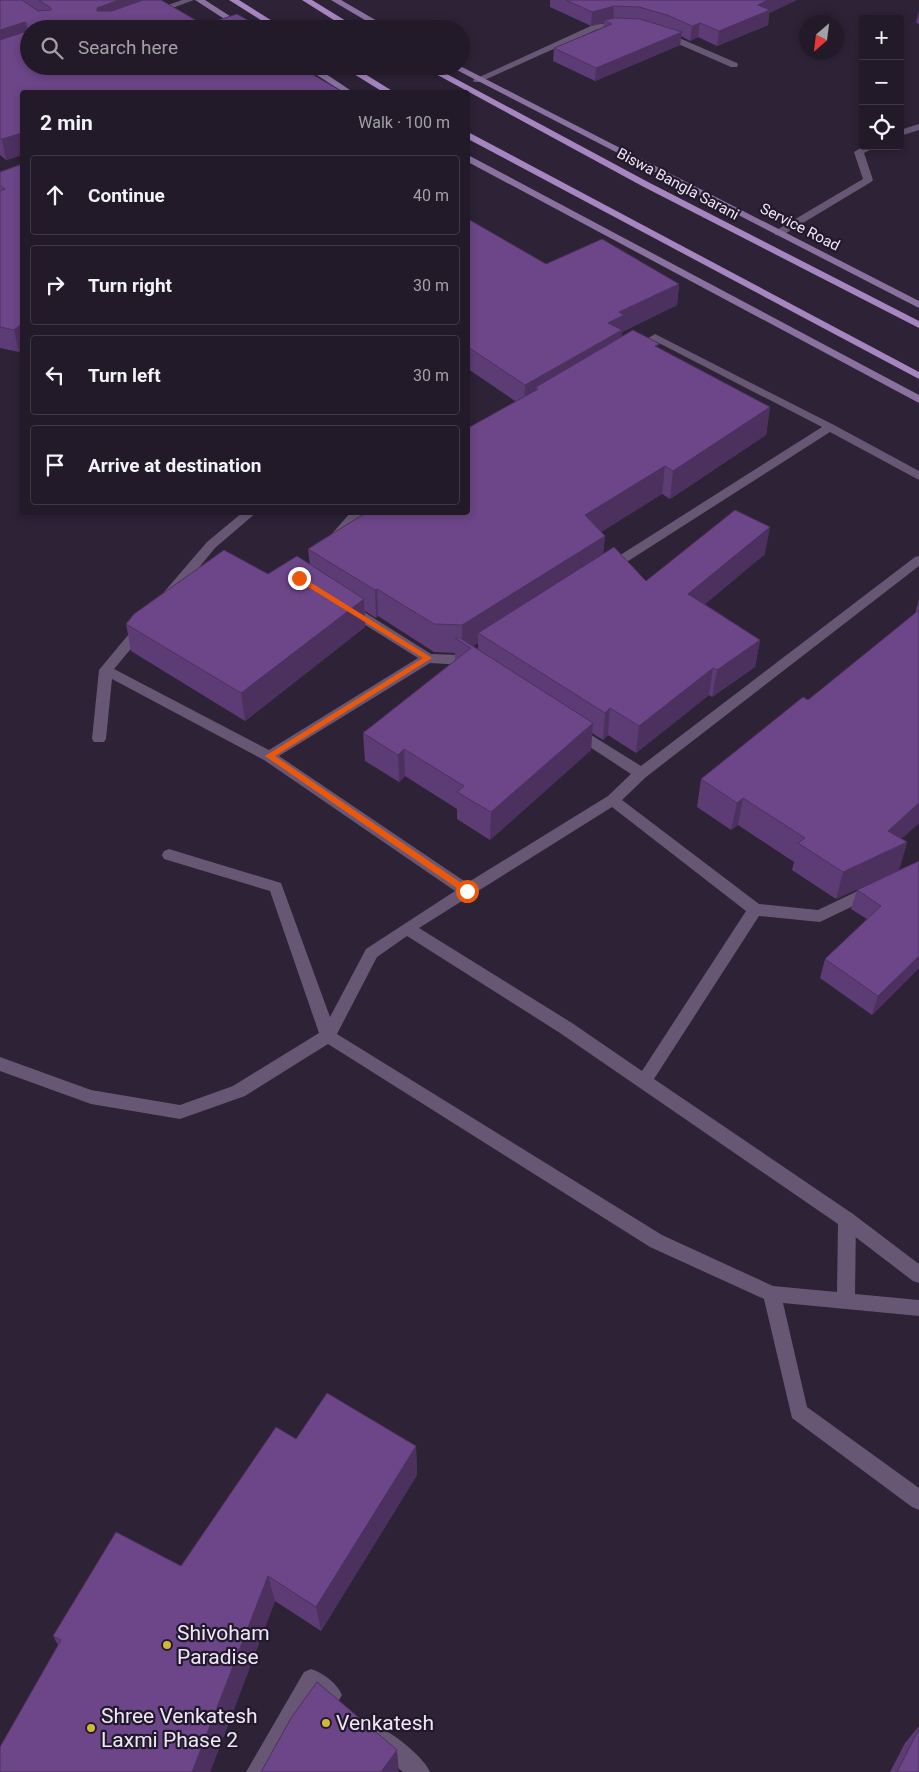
<!DOCTYPE html>
<html lang="en">
<head>
<meta charset="utf-8">
<style>
  :root { --surface:#221a28; --page:#2e2734; --text:#f1f3f6; --muted:#a2a1a8; --line:#3f3845 }
  body { margin:0; font-family:Roboto,sans-serif; background:var(--page); color:var(--text) }
  .controls { position:absolute; right:15px; top:15px; display:grid; overflow:hidden; border-radius:5px; box-shadow:0 2px 8px #0003 }
  .controls button { width:45px; height:45px; display:grid; place-items:center; padding:0; border:0; border-bottom:1px solid var(--line); background:var(--surface); color:var(--text); font:25px sans-serif }
  .compass { position:absolute; left:799px; top:15px; width:45px; height:45px; border-radius:50%; background:var(--surface); box-shadow:0 2px 8px #0003; rotate:208deg }
  .stop { position:absolute; width:15px; height:15px; margin:-11px; border:4px solid #ea580c; border-radius:50%; background:#fff }
  .stop.end { background:#ea580c; border-color:#fff; box-shadow:0 1px 5px #0008 }
  .list { margin:0; padding:0; list-style:none }
  h2 { display:flex; justify-content:space-between; align-items:center; height:65px; margin:0; padding:0 20px; font-size:21px }
  h2 small { font-size:16px; font-weight:400; color:var(--muted) }
  .list li { display:grid; grid-template-columns:32px 1fr auto; gap:15px; align-items:center; box-sizing:border-box; height:80px; margin:0 10px 10px; padding:0 10px; border:1px solid var(--line); border-radius:5px }
  .list b { display:block; font-size:19px; white-space:nowrap }
  .list em { font-size:16px; font-style:normal; color:var(--muted) }
  .icon { flex:none; width:28px; height:28px; fill:none; stroke:currentColor; stroke-width:2; stroke-linecap:round; stroke-linejoin:round }
  .map { position:relative; flex:none; width:919px; height:1772px; overflow:hidden }
  .search { position:absolute; background:var(--surface); box-shadow:0 2px 8px #0003; left:20px; top:20px; width:450px; height:55px; display:flex; align-items:center; gap:12px; box-sizing:border-box; padding:0 18px; border-radius:28px; color:var(--muted); font-size:19px }
  .panel { position:absolute; background:var(--surface); box-shadow:0 2px 8px #0003; left:20px; top:90px; width:450px; height:425px; border-radius:5px }
  .map>svg:first-child { display:block }
  .lines { fill:none; stroke-linecap:round; stroke-linejoin:round }
  .lane { fill:#675774; fill-rule:evenodd }
  .street { fill:#675774; fill-rule:evenodd }
  .secondary { fill:#8a71a0; fill-rule:evenodd }
  .primary { fill:#a685c1; fill-rule:evenodd }
  .wall { fill:#5d3c75; fill-rule:evenodd }
  .shaded-wall { fill:#4c315f }
  .building { fill:#6c4688; stroke:#4c315f }
  .route { fill:#ea580c }
  .poi-dot { fill:#cfb837; stroke:#23192c; stroke-width:2 }
  .labels { text-anchor:middle; dominant-baseline:central; stroke-width:4.5; stroke-linejoin:round; paint-order:stroke }
  .far-street-label { font-size:15px; fill:#eee7f5; stroke:#23192c }
  .near-poi-label { font-size:21px; fill:#eee7f5; stroke:#23192c; text-anchor:start }
</style>
</head>
<body>
<div class="map">
<svg width="919" height="1772" viewBox="0 0 919 1772">
  <rect width="100%" height="100%" fill="#2d2236"/>
  <g class="lines">
    <path class="lane" d="M 847,1212 L 853,1214 L 919,1264 L 919,1283 L 913,1281 L 841,1226 L 838,1220 L 841,1214 Z"/>
    <g class="street">
      <path d="M 182,0 L 194,0 L 156,14 L 149,12 Z"/>
      <path d="M 622,21 L 625,22 L 625,26 L 598,29 L 480,82 L 474,82 L 473,80 L 593,25 Z"/>
      <path d="M 663,31 L 737,63 L 738,65 L 737,67 L 731,67 L 660,36 L 659,34 Z"/>
      <path d="M 919,124 L 919,130 L 900,136 L 900,130 Z"/>
      <path d="M 864,146 L 877,146 L 864,153 L 873,180 L 871,182 L 783,235 L 775,235 L 775,231 L 863,179 L 854,152 Z"/>
      <path d="M 655,334 L 834,425 L 919,471 L 919,480 L 830,432 L 611,572 L 603,572 L 601,569 L 603,566 L 822,427 L 655,341 L 635,352 L 630,349 Z"/>
      <path d="M 243,512 L 257,512 L 215,548 L 174,598 L 164,598 L 163,595 L 164,592 L 207,542 Z"/>
      <path d="M 351,512 L 364,512 L 337,543 L 329,543 L 327,540 L 329,537 Z"/>
      <path d="M 919,556 L 919,566 L 646,777 L 622,800 L 759,904 L 818,910 L 868,886 L 873,884 L 878,886 L 881,890 L 878,894 L 820,922 L 759,916 L 654,1079 L 853,1214 L 856,1220 L 855,1294 L 919,1300 L 919,1316 L 783,1303 L 807,1407 L 919,1488 L 919,1510 L 912,1507 L 792,1418 L 764,1299 L 650,1247 L 328,1044 L 245,1096 L 180,1119 L 91,1104 L 0,1071 L 0,1057 L 91,1090 L 180,1105 L 233,1086 L 319,1033 L 270,891 L 164,859 L 162,855 L 164,851 L 169,849 L 281,883 L 330,1017 L 366,949 L 455,891 L 264,760 L 112,679 L 106,739 L 104,742 L 94,742 L 92,739 L 99,670 L 138,623 L 148,623 L 150,626 L 114,669 L 269,750 L 418,658 L 343,611 L 342,608 L 343,605 L 353,605 L 431,654 L 462,655 L 474,650 L 479,651 L 481,654 L 479,657 L 464,665 L 430,663 L 279,756 L 467,883 L 608,796 L 631,774 L 570,734 L 568,731 L 570,728 L 580,728 L 641,766 L 915,557 ZM 612,807 L 746,911 L 642,1071 L 572,1023 L 419,928 ZM 407,936 L 560,1033 L 838,1224 L 837,1292 L 773,1286 L 662,1235 L 337,1034 L 377,957 Z"/>
      <path d="M 311,1669 C 323,1673 337,1683 342,1695 L 338,1702 L 331,1706 L 314,1695 L 269,1772 L 246,1772 L 304,1672 Z"/>
      <path d="M 382,1729 C 396,1735 424,1758 430,1772 L 403,1772 L 374,1748 L 371,1740 L 374,1732 Z"/>
    </g>
    <g class="secondary">
      <path d="M 195,0 L 205,0 L 250,29 L 240,29 Z"/>
      <path d="M 331,0 L 341,0 L 391,29 L 380,29 Z"/>
      <path d="M 303,66 L 314,66 L 353,92 L 343,92 Z"/>
      <path d="M 449,66 L 460,66 L 919,301 L 919,308 Z"/>
      <path d="M 468,155 L 919,395 L 919,403 L 468,162 Z"/>
    </g>
    <g class="primary">
      <path d="M 229,0 L 239,0 L 285,29 L 275,29 Z"/>
      <path d="M 302,0 L 312,0 L 359,29 L 348,29 Z"/>
      <path d="M 341,66 L 352,66 L 394,92 L 383,92 Z"/>
      <path d="M 421,66 L 432,66 L 648,182 L 919,321 L 919,328 L 642,186 Z"/>
      <path d="M 468,132 L 919,372 L 919,379 L 468,139 Z"/>
    </g>
  </g>
  <g class="wall">
    <path d="M 0,0 L 161,0 L 204,25 L 263,29 L 29,29 L 29,66 L 303,66 L 22,92 L 22,155 L 6,160 L 0,155 Z"/>
    <path d="M 550,0 L 797,0 L 769,13 L 768,25 L 717,46 L 698,37 L 690,41 L 681,36 L 680,45 L 595,81 L 553,61 L 554,48 L 603,28 L 604,23 L 591,26 L 550,7 Z"/>
    <path d="M 919,11 L 919,24 L 916,23 Z"/>
    <path d="M 22,164 L 22,349 L 19,352 L 0,348 L 0,172 Z"/>
    <path d="M 468,219 L 546,264 L 679,284 L 677,305 L 622,332 L 622,337 L 659,348 L 770,407 L 766,435 L 670,499 L 662,494 L 601,532 L 605,536 L 603,554 L 646,581 L 765,554 L 705,604 L 760,640 L 755,667 L 712,697 L 709,695 L 636,753 L 608,735 L 603,740 L 592,733 L 591,750 L 490,840 L 457,819 L 457,809 L 405,776 L 399,782 L 365,761 L 363,733 L 455,660 L 455,653 L 434,652 L 378,616 L 376,618 L 365,611 L 365,627 L 245,721 L 131,651 L 126,624 L 268,574 L 310,565 L 308,549 L 468,512 L 515,401 L 468,369 ZM 478,643 L 478,649 L 473,646 Z"/>
    <path d="M 919,599 L 919,823 L 901,839 L 907,842 L 899,870 L 836,899 L 792,870 L 794,862 L 738,825 L 731,830 L 697,807 L 701,779 L 808,700 L 915,614 Z"/>
    <path d="M 919,861 L 919,968 L 872,1015 L 820,978 L 825,959 L 867,919 L 851,909 L 857,890 Z"/>
    <path d="M 296,1439 L 416,1446 L 417,1475 L 321,1631 L 275,1601 L 210,1772 L 0,1772 L 58,1645 L 53,1636 L 181,1566 Z"/>
    <path d="M 919,1726 L 919,1772 L 890,1772 L 905,1743 Z"/>
  </g>
  <g class="shaded-wall">
    <path d="M 119,0 L 146,0 L 100,29 L 97,11 L 97,8 Z"/>
    <path d="M 768,0 L 797,0 L 769,13 L 768,25 L 717,46 L 719,31 L 758,5 Z"/>
    <path d="M 614,6 L 613,20 L 604,20 L 604,23 L 591,26 L 592,12 Z"/>
    <path d="M 25,22 L 28,42 L 0,51 L 0,30 Z"/>
    <path d="M 700,23 L 698,37 L 690,41 L 692,26 Z"/>
    <path d="M 682,32 L 680,45 L 595,81 L 596,68 Z"/>
    <path d="M 22,133 L 22,155 L 6,160 L 2,139 Z"/>
    <path d="M 679,284 L 677,305 L 622,332 L 622,337 L 538,389 L 536,387 L 535,401 L 524,407 L 525,385 L 608,323 L 619,312 Z"/>
    <path d="M 20,325 L 22,338 L 22,349 L 19,352 L 14,330 Z"/>
    <path d="M 770,407 L 766,435 L 670,499 L 673,471 Z"/>
    <path d="M 665,466 L 662,494 L 583,543 L 585,515 Z"/>
    <path d="M 770,527 L 765,554 L 685,621 L 688,594 Z"/>
    <path d="M 605,536 L 602,564 L 478,633 L 478,643 L 470,648 L 462,642 L 462,625 Z"/>
    <path d="M 377,589 L 378,616 L 376,618 L 375,590 Z"/>
    <path d="M 364,599 L 365,627 L 245,721 L 241,693 Z"/>
    <path d="M 760,640 L 755,667 L 712,697 L 717,670 Z"/>
    <path d="M 713,668 L 709,695 L 636,753 L 639,726 Z"/>
    <path d="M 610,708 L 608,735 L 603,740 L 605,713 Z"/>
    <path d="M 593,723 L 591,750 L 490,840 L 491,812 Z"/>
    <path d="M 404,749 L 405,776 L 399,782 L 398,755 Z"/>
    <path d="M 743,798 L 738,825 L 731,830 L 737,803 Z"/>
    <path d="M 919,803 L 919,823 L 887,852 L 907,842 L 899,870 L 836,899 L 843,872 Z"/>
    <path d="M 919,956 L 919,968 L 872,1015 L 878,996 Z"/>
    <path d="M 416,1446 L 417,1475 L 321,1631 L 316,1607 Z"/>
    <path d="M 268,1576 L 275,1601 L 210,1772 L 192,1772 Z"/>
    <path d="M 397,1750 L 399,1772 L 381,1772 Z"/>
  </g>
  <g class="building">
    <path d="M 0,0 L 22,0 L 38,11 L 51,10 L 51,8 L 39,0 L 119,0 L 97,8 L 97,11 L 112,11 L 143,0 L 161,0 L 204,25 L 237,14 L 263,29 L 29,29 L 29,66 L 124,66 L 133,73 L 146,73 L 145,70 L 140,66 L 303,66 L 306,68 L 303,69 L 343,92 L 22,92 L 22,133 L 2,139 L 0,138 L 0,40 L 27,31 L 27,24 L 25,22 L 0,30 Z"/>
    <path d="M 566,0 L 768,0 L 758,5 L 770,10 L 719,31 L 700,23 L 692,26 L 667,15 L 639,7 L 614,6 L 592,12 Z"/>
    <path d="M 615,18 L 640,19 L 682,32 L 596,68 L 554,48 L 612,24 L 604,20 Z"/>
    <path d="M 22,164 L 22,326 L 20,325 L 14,330 L 0,327 L 0,191 L 5,189 L 0,185 L 0,172 Z"/>
    <path d="M 468,219 L 546,264 L 602,239 L 679,284 L 619,312 L 624,315 L 608,323 L 622,330 L 525,385 L 468,347 Z"/>
    <path d="M 633,330 L 660,344 L 655,346 L 770,407 L 673,471 L 665,466 L 585,515 L 605,536 L 462,625 L 434,624 L 377,589 L 375,590 L 308,549 L 367,512 L 468,512 L 468,428 L 538,389 L 536,387 Z"/>
    <path d="M 735,510 L 770,527 L 688,594 L 760,640 L 717,670 L 713,668 L 639,726 L 610,708 L 605,713 L 478,633 L 614,547 L 646,581 Z"/>
    <path d="M 224,550 L 268,574 L 297,556 L 364,599 L 241,693 L 126,624 L 134,614 Z"/>
    <path d="M 919,610 L 919,803 L 888,831 L 907,842 L 843,872 L 798,843 L 805,838 L 743,798 L 737,803 L 701,779 L 803,697 L 808,700 Z"/>
    <path d="M 455,638 L 460,638 L 593,723 L 491,812 L 457,792 L 464,786 L 404,749 L 398,755 L 363,733 L 471,648 Z"/>
    <path d="M 919,861 L 919,956 L 878,996 L 825,959 L 881,906 L 857,890 Z"/>
    <path d="M 327,1393 L 416,1446 L 316,1607 L 268,1576 L 192,1772 L 0,1772 L 0,1747 L 61,1640 L 53,1636 L 116,1532 L 181,1566 L 276,1427 L 296,1439 Z"/>
    <path d="M 317,1682 L 397,1750 L 381,1772 L 261,1772 L 291,1718 Z"/>
    <path d="M 919,1729 L 919,1772 L 897,1772 Z"/>
  </g>
  <path class="route" d="M 297,577 L 302,577 L 432,658 L 275,756 L 470,889 L 470,893 L 464,893 L 265,756 L 423,658 L 297,580 Z"/>
  <g class="poi-dot">
    <circle cx="167" cy="1645" r="5"/>
    <circle cx="326" cy="1723" r="5"/>
    <circle cx="91" cy="1728" r="5"/>
  </g>
  <g class="labels">
    <g class="far-street-label">
      <text transform="translate(678 184) rotate(28)">Biswa Bangla Sarani</text>
      <text transform="translate(800 227) rotate(27)">Service Road</text>
    </g>
    <g class="near-poi-label">
      <text x="177" y="1633">Shivoham<tspan x="177" dy="24">Paradise</tspan></text>
      <text x="101" y="1716">Shree Venkatesh<tspan x="101" dy="24">Laxmi Phase 2</tspan></text>
      <text x="336" y="1723">Venkatesh</text>
    </g>
  </g>
</svg>
<div class="controls">
<button>+</button>
<button>−</button>
<button><svg class="icon" aria-label="locate" viewBox="0 0 24 24"><circle cx="12" cy="12" r="6"/><path d="M12 2v4M12 18v4M2 12h4M18 12h4"/></svg></button>
</div>
<svg class="compass" viewBox="-18 -18 36 36"><path d="M0-13l5 13h-10z" fill="#e53935"/><path d="M0 13l5-13h-10z" fill="#a2a1a8"/></svg>
<div class="stop" style="left:467px;top:891px"></div>
<div class="stop end" style="left:299px;top:578px"></div>
<div class="search"><svg class="icon" aria-label="search" viewBox="0 0 24 24"><circle cx="10" cy="10" r="6"/><path d="M15 15l6 6"/></svg>Search here</div>
<section class="panel">
<h2>2 min<small>Walk · 100 m</small></h2>
<ul class="list">
<li><svg class="icon" aria-label="ahead" viewBox="0 0 24 24"><path d="M12 20V5M6 11l6-6 6 6"/></svg><div><b>Continue</b></div><em>40 m</em></li>
<li><svg class="icon" aria-label="right" viewBox="0 0 24 24"><path d="M7 20v-9h11M14 6l5 5-5 5"/></svg><div><b>Turn right</b></div><em>30 m</em></li>
<li><svg class="icon" aria-label="left" viewBox="0 0 24 24"><path d="M17 20v-9H6M10 6l-5 5 5 5"/></svg><div><b>Turn left</b></div><em>30 m</em></li>
<li><svg class="icon" aria-label="arrive" viewBox="0 0 24 24"><path d="M6 21V4h12l-3 4 3 4H6"/></svg><div><b>Arrive at destination</b></div></li>
</ul>
</section>
</div>
</body>
</html>
